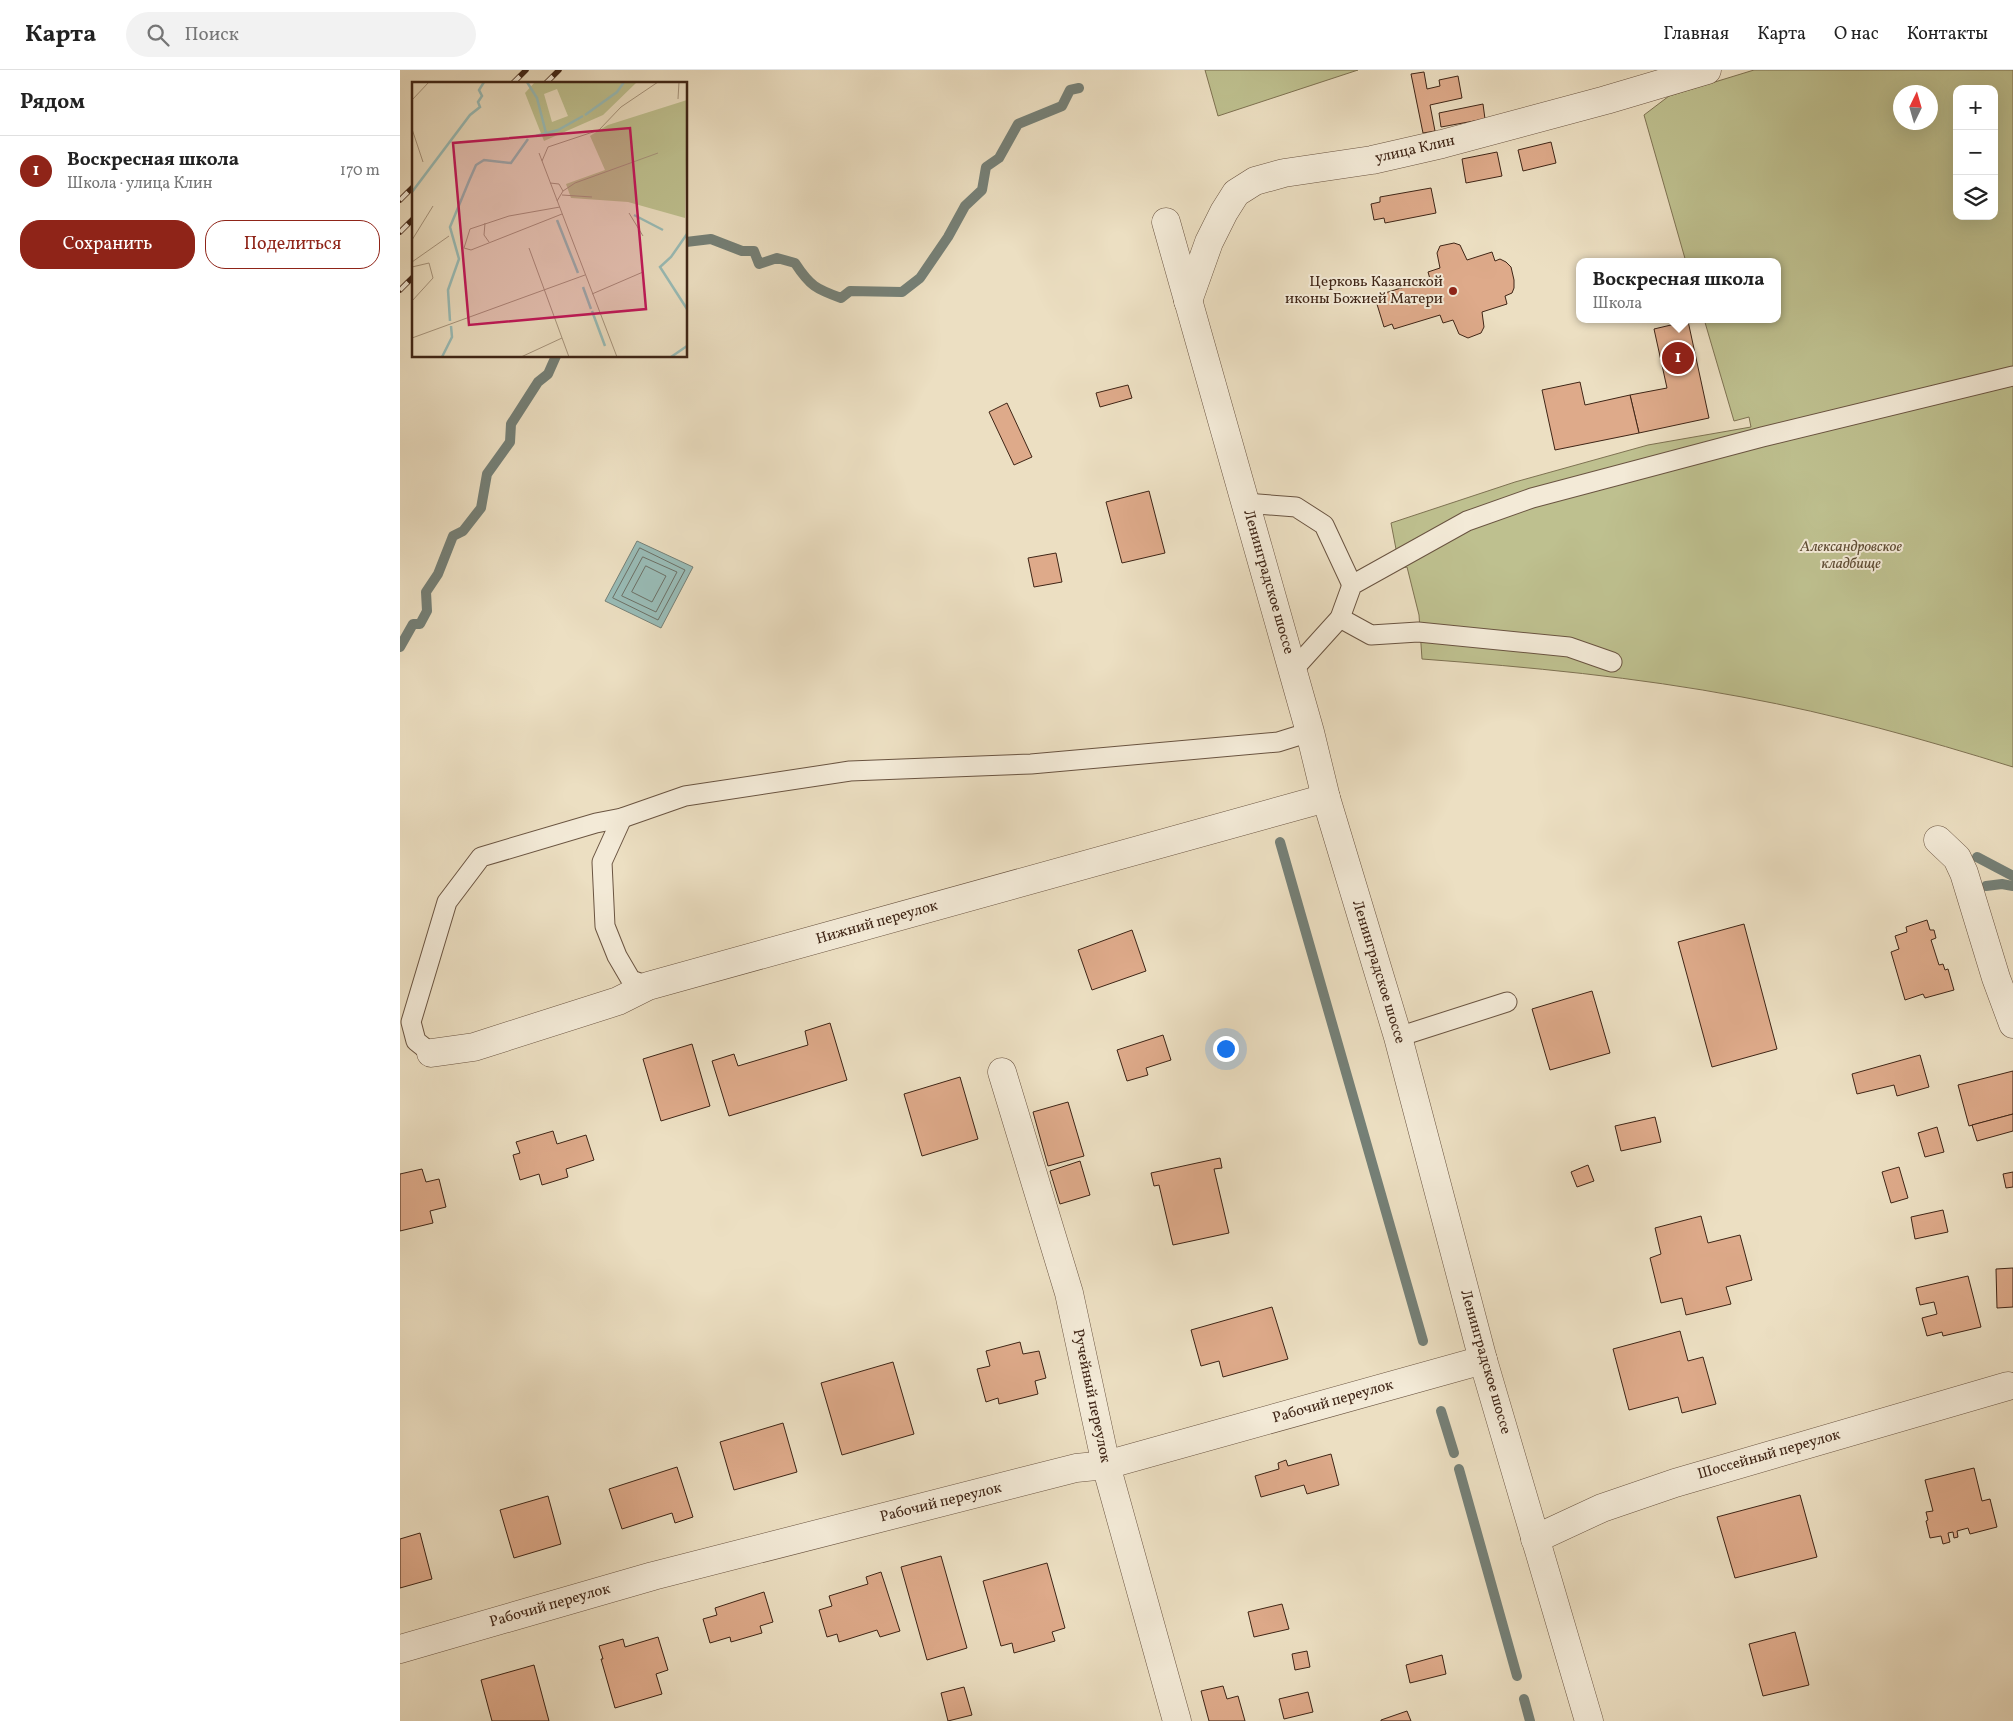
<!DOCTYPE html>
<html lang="ru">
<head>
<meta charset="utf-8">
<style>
  :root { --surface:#fff; --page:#f2f2f2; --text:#222; --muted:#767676; --line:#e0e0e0; --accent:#8f2418 }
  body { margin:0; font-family:Vollkorn,serif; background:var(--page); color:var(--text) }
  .controls { position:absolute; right:15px; top:15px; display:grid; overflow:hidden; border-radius:10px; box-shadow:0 5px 20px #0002 }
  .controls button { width:45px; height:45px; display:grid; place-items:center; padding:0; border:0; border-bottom:1px solid var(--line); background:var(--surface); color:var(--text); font:25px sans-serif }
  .compass { position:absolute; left:1493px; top:15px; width:45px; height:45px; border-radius:50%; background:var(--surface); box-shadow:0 5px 20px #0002; rotate:5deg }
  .you { position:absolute; left:825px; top:978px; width:18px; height:18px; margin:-12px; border:4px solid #fff; border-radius:50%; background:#1a73e8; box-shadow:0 0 0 8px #1a73e833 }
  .badge { display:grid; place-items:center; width:32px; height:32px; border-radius:50%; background:var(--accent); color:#fff; font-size:16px; font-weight:700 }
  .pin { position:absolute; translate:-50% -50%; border:2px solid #fff; box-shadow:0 1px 5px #0006 }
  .popup { position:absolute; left:1176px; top:188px; width:205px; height:65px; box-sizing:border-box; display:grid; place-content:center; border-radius:10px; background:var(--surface); filter:drop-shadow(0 1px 4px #0005); font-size:16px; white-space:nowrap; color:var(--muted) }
  .popup b { font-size:19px; color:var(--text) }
  .popup::after { content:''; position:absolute; left:50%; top:100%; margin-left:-10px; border:10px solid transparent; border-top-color:var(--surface) }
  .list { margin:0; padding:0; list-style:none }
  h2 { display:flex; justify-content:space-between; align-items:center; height:65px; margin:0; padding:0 20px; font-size:21px }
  h2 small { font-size:16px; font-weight:400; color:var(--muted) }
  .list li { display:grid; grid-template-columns:32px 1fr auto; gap:15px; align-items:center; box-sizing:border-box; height:70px; padding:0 20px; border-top:1px solid var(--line) }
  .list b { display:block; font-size:19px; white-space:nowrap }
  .list p { margin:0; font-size:16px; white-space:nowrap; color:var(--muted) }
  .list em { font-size:16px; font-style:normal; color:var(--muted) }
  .actions { display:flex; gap:10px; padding:15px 20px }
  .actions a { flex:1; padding:11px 0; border:1px solid var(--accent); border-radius:20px; text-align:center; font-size:18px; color:var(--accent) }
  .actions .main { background:var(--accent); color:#fff }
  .icon { flex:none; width:28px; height:28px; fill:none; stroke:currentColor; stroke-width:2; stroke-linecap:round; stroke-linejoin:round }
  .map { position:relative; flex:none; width:1613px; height:1651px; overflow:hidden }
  header { display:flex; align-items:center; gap:30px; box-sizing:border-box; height:70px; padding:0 25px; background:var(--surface); border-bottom:1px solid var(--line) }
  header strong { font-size:24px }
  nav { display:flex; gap:28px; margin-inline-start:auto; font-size:18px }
  .search { width:350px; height:45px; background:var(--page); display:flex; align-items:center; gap:12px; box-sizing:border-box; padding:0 18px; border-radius:28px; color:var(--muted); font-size:19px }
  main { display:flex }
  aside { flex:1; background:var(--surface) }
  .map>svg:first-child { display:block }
  .green { fill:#bec08f; stroke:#7e7252; fill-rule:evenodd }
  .water { fill:#99bcb7; stroke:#758077 }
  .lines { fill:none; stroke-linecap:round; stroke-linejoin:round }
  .shore { stroke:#6c7066; stroke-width:1 }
  .stream { stroke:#758077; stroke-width:10 }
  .building { fill:#deaa8a; stroke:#3f2516 }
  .lane-casing { stroke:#6a5441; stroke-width:21 }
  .street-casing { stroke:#6a5441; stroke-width:29 }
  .lane { stroke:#f3ead7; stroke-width:19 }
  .street { stroke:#f3ead7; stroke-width:28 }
  .rail-casing { stroke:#3f2516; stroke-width:5.5 }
  .rail { stroke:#f3ead7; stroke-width:4; stroke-dasharray:11; stroke-linecap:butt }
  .poi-dot { fill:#8f2418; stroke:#f3ead7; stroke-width:2 }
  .labels { text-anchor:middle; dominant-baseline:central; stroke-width:4; stroke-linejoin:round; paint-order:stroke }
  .street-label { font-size:15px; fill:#3f2516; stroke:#f3ead7 }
  .poi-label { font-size:15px; fill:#3f2516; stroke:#f3ead7; text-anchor:end }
  .park-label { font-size:15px; font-style:italic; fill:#5f4c34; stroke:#f3ead7 }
  .inset-river { fill:none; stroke:#99bcb7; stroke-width:2.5 }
  .inset-road { fill:none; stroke:#a7957d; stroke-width:1 }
  .view { fill:#c2185b; fill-opacity:0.15; stroke:#c2185b; stroke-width:2.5 }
  .inset-edge { fill:none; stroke:#3f2516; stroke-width:2.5 }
</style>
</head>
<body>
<header>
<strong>Карта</strong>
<div class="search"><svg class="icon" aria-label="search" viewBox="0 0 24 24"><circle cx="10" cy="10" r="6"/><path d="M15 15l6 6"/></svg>Поиск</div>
<nav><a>Главная</a><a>Карта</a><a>О нас</a><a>Контакты</a></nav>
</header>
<main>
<aside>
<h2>Рядом<small></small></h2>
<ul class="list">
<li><span class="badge">1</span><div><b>Воскресная школа</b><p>Школа · улица Клин</p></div><em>170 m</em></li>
</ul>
<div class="actions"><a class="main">Сохранить</a><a>Поделиться</a></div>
</aside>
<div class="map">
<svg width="1613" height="1651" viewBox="0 0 1613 1651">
  <rect width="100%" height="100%" fill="#ecdfc2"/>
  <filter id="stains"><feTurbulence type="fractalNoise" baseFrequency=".004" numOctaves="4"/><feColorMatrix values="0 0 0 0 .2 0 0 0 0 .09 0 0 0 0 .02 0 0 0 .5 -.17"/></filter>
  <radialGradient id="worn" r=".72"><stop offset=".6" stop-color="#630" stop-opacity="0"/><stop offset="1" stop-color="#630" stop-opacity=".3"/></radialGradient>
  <g class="green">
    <path d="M 805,0 L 958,0 L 818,46 Z"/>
    <path d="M 1354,0 L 1613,0 L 1613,697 C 1523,669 1434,644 1342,627 C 1236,607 1129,597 1022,589 L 1019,545 L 1007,497 L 1002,498 L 996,479 L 991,453 L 1115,412 L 1248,375 L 1351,357 L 1349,347 L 1334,351 L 1304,249 L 1377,249 L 1377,192 L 1286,192 L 1244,45 L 1269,26 ZM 1557,19 L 1594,19 L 1594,146 L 1557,146 ZM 1500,22 L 1530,22 L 1530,52 L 1500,52 Z"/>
  </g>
  <path class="water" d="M 237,471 L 293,497 L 261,558 L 205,531 Z"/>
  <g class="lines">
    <g class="shore">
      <path d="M 240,478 L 285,500 L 258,550 L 213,528 Z"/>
      <path d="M 243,487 L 277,502 L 256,542 L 222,526 Z"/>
      <path d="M 246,496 L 266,506 L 252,532 L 232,522 Z"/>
    </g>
    <g class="stream">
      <path d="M 286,172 L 311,169 L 342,181 L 354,181 L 359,194 L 377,188 L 395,193 C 410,216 416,219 441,228 L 450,221 L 502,222 L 520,208 L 548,167 L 565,136 L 582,120 L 586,97 L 599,88 L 618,54 L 662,36 L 670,20 L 679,18"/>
      <path d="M 0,577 L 13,554 L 20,554 L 27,541 L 26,522 L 38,504 L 53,466 L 63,461 L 81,438 L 87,404 L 110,372 L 111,354 L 138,312 L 148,304 L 156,286"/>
      <path d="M 880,772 L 1023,1271"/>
      <path d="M 1577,787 L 1613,806"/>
      <path d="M 1586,816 L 1602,814 L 1613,816"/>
      <path d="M 1041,1341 L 1054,1383"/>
      <path d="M 1059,1399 L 1117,1606"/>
      <path d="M 1124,1629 L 1130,1651"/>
    </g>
  </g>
  <g class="building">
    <path d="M 1024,2 L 1027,19 L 1040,16 L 1039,10 L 1058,6 L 1062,28 L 1030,35 L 1035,61 L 1023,63 L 1011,4 Z"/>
    <path d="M 1083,34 L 1085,49 L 1041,57 L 1039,43 Z"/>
    <path d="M 1151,72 L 1156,93 L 1123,101 L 1118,80 Z"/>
    <path d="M 1097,82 L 1102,106 L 1066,113 L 1062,89 Z"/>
    <path d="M 1031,118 L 1036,143 L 985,153 L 984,148 L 974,150 L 971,134 L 980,132 L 980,127 Z"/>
    <path d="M 1054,173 L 1060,175 L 1067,190 L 1092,182 L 1095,191 L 1100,189 L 1106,192 L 1111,197 L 1114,210 L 1114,218 L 1112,223 L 1105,226 L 1107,234 L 1082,242 L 1084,257 L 1081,263 L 1068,268 L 1059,264 L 1053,250 L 1043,253 L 1040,245 L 994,259 L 992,254 L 984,257 L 976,231 L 986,228 L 985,223 L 1030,209 L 1028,202 L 1040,198 L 1037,183 L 1040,176 Z"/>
    <path d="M 1288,251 L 1309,348 L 1239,363 L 1230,325 L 1267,318 L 1254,259 Z"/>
    <path d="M 1180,312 L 1185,335 L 1230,325 L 1239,363 L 1155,380 L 1142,320 Z"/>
    <path d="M 728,315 L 732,328 L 700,337 L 696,323 Z"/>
    <path d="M 607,333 L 632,387 L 614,395 L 589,342 Z"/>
    <path d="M 749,421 L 765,483 L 722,493 L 706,432 Z"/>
    <path d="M 656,483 L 662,512 L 634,517 L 628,488 Z"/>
    <path d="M 1527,850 L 1530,860 L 1534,860 L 1536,868 L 1531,870 L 1539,895 L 1543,894 L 1545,900 L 1548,899 L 1554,920 L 1525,928 L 1523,924 L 1505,930 L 1491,882 L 1499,879 L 1495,866 L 1507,862 L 1506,857 Z"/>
    <path d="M 1344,854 L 1377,979 L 1312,997 L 1278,872 Z"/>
    <path d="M 732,860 L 746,901 L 692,920 L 678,880 Z"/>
    <path d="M 1192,921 L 1210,983 L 1150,1000 L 1132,939 Z"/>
    <path d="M 430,953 L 447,1010 L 329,1046 L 312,991 L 334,984 L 338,996 L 408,975 L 405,961 Z"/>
    <path d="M 763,965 L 771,990 L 746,998 L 748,1005 L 727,1011 L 717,980 Z"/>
    <path d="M 292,974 L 310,1036 L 261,1051 L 243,989 Z"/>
    <path d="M 1520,985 L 1529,1017 L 1497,1026 L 1494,1015 L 1457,1024 L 1452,1004 Z"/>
    <path d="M 1613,1001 L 1613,1044 L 1569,1056 L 1558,1015 Z"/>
    <path d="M 560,1007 L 578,1069 L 522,1086 L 504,1024 Z"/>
    <path d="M 668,1032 L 684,1086 L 648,1096 L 633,1042 Z"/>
    <path d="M 1613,1044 L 1613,1061 L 1577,1071 L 1572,1055 Z"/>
    <path d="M 1255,1047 L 1261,1072 L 1221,1081 L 1215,1056 Z"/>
    <path d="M 1537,1057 L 1544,1082 L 1525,1087 L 1518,1063 Z"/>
    <path d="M 153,1061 L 157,1074 L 186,1065 L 194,1090 L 166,1099 L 168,1107 L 142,1115 L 139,1104 L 120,1110 L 113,1085 L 120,1083 L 116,1072 Z"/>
    <path d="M 820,1088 L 822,1098 L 814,1099 L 829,1163 L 773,1175 L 759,1115 L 754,1116 L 751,1103 Z"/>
    <path d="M 680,1091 L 690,1125 L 660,1134 L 650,1101 Z"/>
    <path d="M 1188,1095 L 1194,1111 L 1177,1117 L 1171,1102 Z"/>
    <path d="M 1499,1097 L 1508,1128 L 1491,1133 L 1482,1102 Z"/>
    <path d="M 22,1099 L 26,1112 L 39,1109 L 46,1137 L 30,1141 L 33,1153 L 0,1161 L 0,1104 Z"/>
    <path d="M 1613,1102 L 1613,1117 L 1606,1118 L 1603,1104 Z"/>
    <path d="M 1543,1140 L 1548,1162 L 1515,1169 L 1511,1147 Z"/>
    <path d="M 1301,1146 L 1308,1173 L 1340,1165 L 1352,1210 L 1326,1217 L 1331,1234 L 1286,1245 L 1282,1228 L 1261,1233 L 1250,1188 L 1261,1184 L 1255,1158 Z"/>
    <path d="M 1613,1198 L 1613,1237 L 1597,1238 L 1596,1199 Z"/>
    <path d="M 1568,1206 L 1581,1257 L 1543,1266 L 1542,1262 L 1527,1266 L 1522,1248 L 1537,1244 L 1534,1232 L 1520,1235 L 1516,1218 Z"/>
    <path d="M 872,1237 L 888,1289 L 823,1307 L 819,1291 L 801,1296 L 791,1260 Z"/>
    <path d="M 1280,1261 L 1288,1291 L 1303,1287 L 1316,1334 L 1282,1343 L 1278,1327 L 1229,1340 L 1213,1279 Z"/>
    <path d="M 620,1272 L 623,1284 L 639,1281 L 646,1308 L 635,1311 L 638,1324 L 599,1334 L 598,1328 L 586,1332 L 577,1299 L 590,1296 L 586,1281 Z"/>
    <path d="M 493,1292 L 514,1364 L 442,1385 L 421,1313 Z"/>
    <path d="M 383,1353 L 397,1402 L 334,1420 L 320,1372 Z"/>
    <path d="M 931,1384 L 939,1415 L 907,1424 L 904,1415 L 861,1427 L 855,1406 L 879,1399 L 878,1393 L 886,1390 L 888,1396 Z"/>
    <path d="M 277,1397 L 293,1447 L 275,1453 L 272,1443 L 222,1459 L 209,1419 Z"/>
    <path d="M 1574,1398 L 1582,1431 L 1590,1429 L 1597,1457 L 1570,1464 L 1568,1458 L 1557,1461 L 1558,1467 L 1554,1468 L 1553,1462 L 1548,1463 L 1550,1472 L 1543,1474 L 1541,1466 L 1530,1468 L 1526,1451 L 1528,1450 L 1526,1442 L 1533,1441 L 1525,1410 Z"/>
    <path d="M 1400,1425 L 1417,1487 L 1335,1508 L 1317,1447 Z"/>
    <path d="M 148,1426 L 161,1474 L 114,1488 L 100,1440 Z"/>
    <path d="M 20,1463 L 32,1509 L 0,1518 L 0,1469 Z"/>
    <path d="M 541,1486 L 567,1578 L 527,1590 L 501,1497 Z"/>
    <path d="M 647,1493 L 665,1558 L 652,1562 L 655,1571 L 614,1583 L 612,1573 L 601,1576 L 583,1511 Z"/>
    <path d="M 481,1502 L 500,1561 L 480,1567 L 477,1560 L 439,1572 L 437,1564 L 427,1567 L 419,1540 L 432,1536 L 429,1526 L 468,1514 L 466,1507 Z"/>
    <path d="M 364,1522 L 373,1552 L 360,1556 L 362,1563 L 331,1572 L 330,1567 L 310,1573 L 303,1549 L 317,1545 L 315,1538 Z"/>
    <path d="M 882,1534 L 889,1559 L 854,1567 L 848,1542 Z"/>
    <path d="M 1395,1562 L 1409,1615 L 1363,1626 L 1349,1574 Z"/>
    <path d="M 258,1567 L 268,1600 L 256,1604 L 262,1624 L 215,1638 L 201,1589 L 203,1589 L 199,1576 L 223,1569 L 225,1577 Z"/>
    <path d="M 907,1581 L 910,1597 L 895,1600 L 892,1584 Z"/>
    <path d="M 1042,1585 L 1046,1604 L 1010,1613 L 1006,1595 Z"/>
    <path d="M 134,1595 L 149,1651 L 92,1651 L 81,1610 Z"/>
    <path d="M 823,1616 L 827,1629 L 838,1626 L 845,1651 L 809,1651 L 801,1621 Z"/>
    <path d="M 564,1617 L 572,1645 L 548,1651 L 541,1623 Z"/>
    <path d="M 908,1622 L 913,1642 L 884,1649 L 879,1629 Z"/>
    <path d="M 1007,1641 L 1011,1651 L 981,1651 L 981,1650 Z"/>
  </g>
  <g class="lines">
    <defs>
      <g id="lane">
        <path d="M 845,433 L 896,437 L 924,455 L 952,515"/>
        <path d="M 940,548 L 971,565 L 1018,562 L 1169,577 L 1212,592"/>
        <path d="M 893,600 L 940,548 L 952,515 L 1067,451 L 1132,428 L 1362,367 L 1613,306"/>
        <path d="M 222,748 L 202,792 L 205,856 L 217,886 L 231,910 L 248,916"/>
        <path d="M 998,967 L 1107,932"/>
        <path d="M 31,983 L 16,971 L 11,952 L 47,832 L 81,787 L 196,753 L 222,748 L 285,726 L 450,701 L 631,694 L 878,672 L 910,662"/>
      </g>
      <g id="street">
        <path d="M 766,152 L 910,662 L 926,728 L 998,967 L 1083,1290 L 1189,1651"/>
        <path d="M 788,231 L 809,172 L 824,142 L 836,123 L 855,111 L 884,103 L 972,90 L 1042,74 L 1206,30 L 1307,0"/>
        <path d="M 1538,770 L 1557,788 L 1564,803 L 1596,908 L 1613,954"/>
        <path d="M 31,983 L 74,977 L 218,931 L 248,916 L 926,728"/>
        <path d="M 602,1002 L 669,1223 L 706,1395 L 777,1651"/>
        <path d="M 1135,1469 L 1202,1438 L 1275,1413 L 1608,1316"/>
        <path d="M 0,1579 L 253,1506 L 676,1398 L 706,1395 L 1083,1290"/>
      </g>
    </defs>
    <use href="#lane" class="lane-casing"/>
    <use href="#street" class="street-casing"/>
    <use href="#lane" class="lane"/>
    <use href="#street" class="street"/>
    <defs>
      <g id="rail">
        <path d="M 112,14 L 126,0"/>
        <path d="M 145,14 L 159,0"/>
        <path d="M 0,130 L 14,116"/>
        <path d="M 0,162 L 14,148"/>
        <path d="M 0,220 L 14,206"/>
      </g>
    </defs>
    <use href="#rail" class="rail-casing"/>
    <use href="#rail" class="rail"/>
  </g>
  <circle class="poi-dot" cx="1053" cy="221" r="5"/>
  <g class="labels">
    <g class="street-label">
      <text transform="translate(1015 80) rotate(-13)">улица Клин</text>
      <text transform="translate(868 512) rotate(74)">Ленинградское шоссе</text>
      <text transform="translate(477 853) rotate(-16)">Нижний переулок</text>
      <text transform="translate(978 902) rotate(73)">Ленинградское шоссе</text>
      <text transform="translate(1085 1292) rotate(74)">Ленинградское шоссе</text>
      <text transform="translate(691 1326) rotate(78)">Ручейный переулок</text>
      <text transform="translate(933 1332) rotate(-16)">Рабочий переулок</text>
      <text transform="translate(1369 1385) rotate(-16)">Шоссейный переулок</text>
      <text transform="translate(541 1433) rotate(-14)">Рабочий переулок</text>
      <text transform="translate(150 1536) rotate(-16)">Рабочий переулок</text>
    </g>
    <g class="poi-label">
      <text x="1043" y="212">Церковь Казанской<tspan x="1043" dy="17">иконы Божией Матери</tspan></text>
    </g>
    <g class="park-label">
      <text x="1451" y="477">Александровское<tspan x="1451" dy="17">кладбище</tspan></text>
    </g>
  </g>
  <g transform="translate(12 12)">
    <rect width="275" height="275" fill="#ecdfc2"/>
    <path d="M 123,0 L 225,0 L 191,33 L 132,59 L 113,11 ZM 145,7 L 156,34 L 140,40 L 132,12 ZM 275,18 L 273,136 L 216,120 L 159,116 L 154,102 L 193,88 L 178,54 L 181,52 L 196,43 Z" fill="#bec08f" fill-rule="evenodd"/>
    <path class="inset-river" d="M 115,0 L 125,16 L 134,51M 173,33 L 205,10 L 212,0M 124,54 L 146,48 L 171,34M 0,110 L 58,33 L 68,25 L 66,20 L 70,14 L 67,8 L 72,0M 222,133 L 251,148M 145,138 L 166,191M 275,152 L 259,175 L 248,185 L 275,227M 171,205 L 179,227M 180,229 L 193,264M 38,239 L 36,208 L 47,177 L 38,145 L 57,99 L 64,83 L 72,78 L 99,81 L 116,57M 30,275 L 40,255 L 39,244M 259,275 L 275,264"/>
    <path class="inset-road" d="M 266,17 L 267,0M 0,18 L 17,0M 0,47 L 11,80M 127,71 L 205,275M 130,79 L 136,65 L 187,48 L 209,25 L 246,0M 138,101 L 147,102 L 151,109M 150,113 L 180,115M 145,119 L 151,109 L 163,101 L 246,71M 148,125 L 97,134 L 58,147 L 52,166 L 59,168 L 150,132M 217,131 L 231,154M 73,141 L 72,153 L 77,160M 0,158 L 21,124M 117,166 L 157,275M 0,180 L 37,154M 0,185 L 17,181 L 21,196 L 0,219M 180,212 L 231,190M 0,256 L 173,193M 109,275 L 150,256"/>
    <path class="view" d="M 218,46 L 234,227 L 57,243 L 41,61 Z"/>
    <rect width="275" height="275" class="inset-edge"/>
  </g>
  <rect width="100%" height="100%" filter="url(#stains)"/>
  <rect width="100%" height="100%" fill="url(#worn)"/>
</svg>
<div class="controls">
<button>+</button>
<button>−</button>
<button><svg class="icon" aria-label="layers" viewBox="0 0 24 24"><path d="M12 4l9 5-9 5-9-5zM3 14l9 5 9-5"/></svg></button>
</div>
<svg class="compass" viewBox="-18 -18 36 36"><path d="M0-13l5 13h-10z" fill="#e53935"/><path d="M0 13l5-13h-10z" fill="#767676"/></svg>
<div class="you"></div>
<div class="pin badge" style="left:1278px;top:288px">1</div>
<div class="popup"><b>Воскресная школа</b>Школа</div>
</div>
</main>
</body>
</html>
